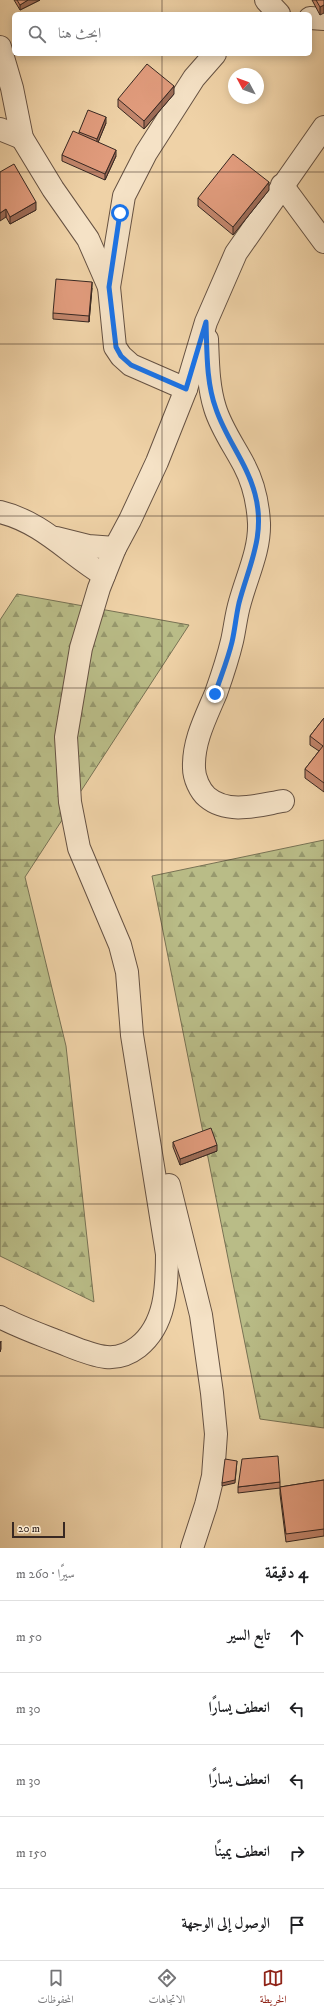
<!DOCTYPE html>
<html lang="ar">
<head>
<meta charset="utf-8">
<style>
  :root { --surface:#fff; --page:#f2f2f2; --text:#202124; --muted:#757577; --line:#e0e0e0; --accent:#8f2418 }
  body { margin:0; font-family:"IM FELL DW Pica",Amiri,serif; background:var(--page); color:var(--text); direction:rtl }
  .compass { position:absolute; left:228px; top:68px; width:36px; height:36px; border-radius:50%; background:var(--surface); box-shadow:0 2px 10px #0003; rotate:311deg }
  .scale { position:absolute; left:12px; bottom:10px; width:53px; box-sizing:border-box; padding-left:4px; border:2px solid #382822; border-top:0; font-size:11px; line-height:14px; white-space:nowrap; color:#382822; -webkit-text-stroke:3px #f5e2c6; paint-order:stroke }
  .stop { position:absolute; width:12px; height:12px; margin:-9px; border:3px solid #1a73e8; border-radius:50%; background:#fff }
  .stop.end { background:#1a73e8; border-color:#fff; box-shadow:0 1px 4px #0008 }
  .list { margin:0; padding:0; list-style:none }
  h2 { display:flex; justify-content:space-between; align-items:center; height:52px; margin:0; padding:0 16px; font-size:17px }
  h2 small { font-size:13px; font-weight:400; color:var(--muted) }
  .list li { display:grid; grid-template-columns:26px 1fr auto; gap:12px; align-items:center; box-sizing:border-box; height:72px; padding:0 16px; border-top:1px solid var(--line) }
  .list b { display:block; font-size:15px; white-space:nowrap }
  .list em { font-size:13px; font-style:normal; color:var(--muted) }
  .icon { flex:none; width:22px; height:22px; fill:none; stroke:currentColor; stroke-width:2; stroke-linecap:round; stroke-linejoin:round }
  .map { position:relative; flex:none; width:324px; height:1548px; overflow:hidden; direction:ltr }
  .search { position:absolute; background:var(--surface); box-shadow:0 2px 10px #0003; left:12px; right:12px; top:12px; height:44px; display:flex; align-items:center; gap:10px; box-sizing:border-box; padding:0 14px; border-radius:6px; color:var(--muted); font-size:15px }
  .sheet { height:412px; background:var(--surface) }
  nav { display:flex; justify-content:space-around; align-items:center; box-sizing:border-box; height:56px; border-top:1px solid var(--line); background:var(--surface); font-size:11px; color:var(--muted) }
  nav a { display:grid; justify-items:center; gap:2px }
  nav .on { color:var(--accent) }
  .map>svg:first-child { display:block }
  .forest { fill:url(#forest-firs); stroke:#787254 }
  .lines { fill:none; stroke-linecap:round; stroke-linejoin:round }
  .minor-casing { stroke:#665243; stroke-width:24 }
  .minor { stroke:#f5e2c6; stroke-width:22 }
  .wall { fill:#c1856b; stroke:#382822 }
  .shaded-wall { fill:#9d6c57; stroke:#382822 }
  .building { fill:#e09b7c; stroke:#382822 }
  .route { stroke:#1a73e8; stroke-width:5 }
  .grid { fill:none; stroke:#382822; stroke-width:1; stroke-opacity:0.55 }
</style>
</head>
<body>
<div class="map">
<svg width="324" height="1548" viewBox="0 0 324 1548">
  <defs>
    <pattern id="forest-firs" width="22" height="20" patternUnits="userSpaceOnUse"><rect width="22" height="20" fill="#b9bc87"/><path d="M5 1l3.5 6h-7zM16 11l3.5 6h-7z" fill="#97996e"/></pattern>
  </defs>
  <rect width="100%" height="100%" fill="#efd2a7"/>
  <filter id="stains"><feTurbulence type="fractalNoise" baseFrequency=".005" numOctaves="4"/><feColorMatrix values="0 0 0 0 .2 0 0 0 0 .09 0 0 0 0 .02 0 0 0 .5 -.17"/></filter>
  <radialGradient id="worn" r=".72"><stop offset=".6" stop-color="#630" stop-opacity="0"/><stop offset="1" stop-color="#630" stop-opacity=".3"/></radialGradient>
  <g class="forest">
    <path d="M 17,594 L 189,625 L 25,877 L 66,1046 L 94,1302 L 0,1256 L 0,620 Z"/>
    <path d="M 324,840 L 324,1428 L 260,1419 L 152,876 Z"/>
  </g>
  <g class="lines">
    <defs>
      <g id="minor">
        <path d="M 266,0 L 279,14"/>
        <path d="M 310,18 L 324,19"/>
        <path d="M 0,47 L 12,88 L 22,138 L 53,189 L 88,239 L 109,287 L 115,347 L 121,356 L 131,365 L 186,389"/>
        <path d="M 0,129 L 22,138"/>
        <path d="M 282,185 L 324,242"/>
        <path d="M 109,287 L 124,196 L 146,153 L 194,78 L 215,54"/>
        <path d="M 207,339 C 208,362 208,386 215,408 C 221,428 234,446 244,465 C 253,482 258,504 259,523 C 260,550 247,576 240,602 C 236,615 235,628 232,641 C 228,658 222,676 216,693 C 206,717 193,741 194,768 C 194,778 200,791 207,797 C 228,815 259,805 283,801"/>
        <path d="M 0,512 C 42,522 69,554 104,575"/>
        <path d="M 56,538 L 88,546 L 115,548"/>
        <path d="M 169,1185 L 201,1315 L 212,1393 L 216,1434 L 213,1476 L 206,1505 L 192,1548"/>
        <path d="M 0,1317 C 17,1326 36,1333 54,1340 C 71,1346 88,1355 106,1357 C 117,1358 129,1354 138,1347 C 166,1325 167,1287 167,1254 L 132,1035 L 127,972 L 120,945 L 79,848 L 70,802 L 66,737 L 81,648 L 99,588 L 115,548 L 130,520 L 157,462 L 186,389 L 206,322 L 236,253 L 324,127"/>
      </g>
    </defs>
    <use href="#minor" class="minor-casing"/>
    <use href="#minor" class="minor"/>
  </g>
  <g class="wall">
    <path d="M 14,0 L 40,0 L 20,10 Z"/>
    <path d="M 312,0 L 324,0 L 320,15 Z"/>
    <path d="M 174,94 L 144,129 L 118,107 L 118,99 Z"/>
    <path d="M 106,123 L 98,142 L 116,156 L 105,180 L 62,161 L 62,155 L 79,133 L 79,132 Z"/>
    <path d="M 0,172 L 36,210 L 10,224 L 6,217 Z"/>
    <path d="M 269,190 L 233,235 L 198,206 L 198,198 Z"/>
    <path d="M 92,288 L 89,322 L 53,319 L 53,313 Z"/>
    <path d="M 324,718 L 324,792 L 305,778 L 305,769 L 319,751 L 310,745 L 310,736 Z"/>
    <path d="M 173,1142 L 217,1151 L 180,1165 L 173,1147 Z"/>
    <path d="M 324,1480 L 324,1536 L 286,1542 L 280,1494 L 280,1488 L 238,1493 L 238,1487 L 280,1482 L 280,1487 Z"/>
  </g>
  <g class="shaded-wall">
    <path d="M 28,0 L 40,0 L 20,10 L 20,5 Z"/>
    <path d="M 324,5 L 324,13 L 320,15 L 320,7 Z"/>
    <path d="M 174,86 L 174,94 L 144,129 L 144,121 Z"/>
    <path d="M 106,117 L 106,123 L 97,145 L 97,139 Z"/>
    <path d="M 116,150 L 116,156 L 105,180 L 105,174 Z"/>
    <path d="M 269,182 L 269,190 L 233,235 L 233,227 Z"/>
    <path d="M 36,202 L 36,210 L 10,224 L 10,217 Z"/>
    <path d="M 6,209 L 6,217 L 0,221 L 0,213 Z"/>
    <path d="M 92,282 L 92,288 L 89,322 L 89,316 Z"/>
    <path d="M 217,1145 L 217,1151 L 180,1165 L 180,1159 Z"/>
    <path d="M 1,1341 L 1,1349 L 0,1352 L 0,1344 Z"/>
    <path d="M 237,1461 L 235,1483 L 222,1486 L 222,1483 Z"/>
  </g>
  <g class="building">
    <path d="M 17,0 L 28,0 L 20,5 Z"/>
    <path d="M 316,0 L 324,0 L 324,5 L 320,7 Z"/>
    <path d="M 147,64 L 174,86 L 144,121 L 118,99 Z"/>
    <path d="M 88,110 L 106,117 L 97,139 L 79,132 Z"/>
    <path d="M 73,131 L 116,150 L 105,174 L 62,155 Z"/>
    <path d="M 233,154 L 269,182 L 233,227 L 198,198 Z"/>
    <path d="M 14,164 L 36,202 L 10,217 L 6,209 L 0,213 L 0,172 Z"/>
    <path d="M 56,279 L 92,282 L 89,316 L 53,313 Z"/>
    <path d="M 324,718 L 324,783 L 305,769 L 323,746 L 310,736 Z"/>
    <path d="M 211,1128 L 217,1145 L 180,1159 L 173,1142 Z"/>
    <path d="M 278,1456 L 280,1482 L 238,1487 L 242,1459 Z"/>
    <path d="M 225,1459 L 237,1461 L 235,1480 L 222,1483 Z"/>
    <path d="M 324,1480 L 324,1529 L 286,1534 L 280,1487 Z"/>
  </g>
  <g class="lines">
    <path class="route" d="M 120,213 L 109,287 L 116,347 L 121,356 L 131,365 L 186,389 L 206,322 C 207,350 206,382 216,409 C 226,439 247,463 255,494 C 266,535 249,565 239,603 C 236,616 235,629 232,642 C 228,659 221,676 215,694"/>
  </g>
  <path class="grid" d="M 162,0 L 162,14M 162,54 L 162,1548M 0,172 L 324,172M 0,344 L 324,344M 0,516 L 324,516M 0,688 L 324,688M 0,860 L 324,860M 0,1032 L 324,1032M 0,1204 L 324,1204M 0,1376 L 324,1376"/>
  <rect width="100%" height="100%" filter="url(#stains)"/>
  <rect width="100%" height="100%" fill="url(#worn)"/>
</svg>
<svg class="compass" viewBox="-18 -18 36 36"><path d="M0-13l5 13h-10z" fill="#e53935"/><path d="M0 13l5-13h-10z" fill="#757577"/></svg>
<div class="scale">20 m</div>
<div class="stop" style="left:120px;top:213px"></div>
<div class="stop end" style="left:215px;top:694px"></div>
<div class="search"><svg class="icon" aria-label="search" viewBox="0 0 24 24"><circle cx="10" cy="10" r="6"/><path d="M15 15l6 6"/></svg>ابحث هنا</div>
</div>
<section class="sheet">
<h2>4 دقيقة<small>سيرًا · 260 m</small></h2>
<ul class="list">
<li><svg class="icon" aria-label="ahead" viewBox="0 0 24 24"><path d="M12 20V5M6 11l6-6 6 6"/></svg><div><b>تابع السير</b></div><em>50 m</em></li>
<li><svg class="icon" aria-label="left" viewBox="0 0 24 24"><path d="M17 20v-9H6M10 6l-5 5 5 5"/></svg><div><b>انعطف يسارًا</b></div><em>30 m</em></li>
<li><svg class="icon" aria-label="left" viewBox="0 0 24 24"><path d="M17 20v-9H6M10 6l-5 5 5 5"/></svg><div><b>انعطف يسارًا</b></div><em>30 m</em></li>
<li><svg class="icon" aria-label="right" viewBox="0 0 24 24"><path d="M7 20v-9h11M14 6l5 5-5 5"/></svg><div><b>انعطف يمينًا</b></div><em>150 m</em></li>
<li><svg class="icon" aria-label="arrive" viewBox="0 0 24 24"><path d="M6 21V4h12l-3 4 3 4H6"/></svg><div><b>الوصول إلى الوجهة</b></div></li>
</ul>
</section>
<nav>
<a class="on"><svg class="icon" aria-label="map" viewBox="0 0 24 24"><path d="M3 6l6-2 6 2 6-2v14l-6 2-6-2-6 2zM9 4v14M15 6v14"/></svg>الخريطة</a>
<a><svg class="icon" aria-label="directions" viewBox="0 0 24 24"><path d="M12 3l9 9-9 9-9-9zM9 14v-3h6M13 9l2 2-2 2"/></svg>الاتجاهات</a>
<a><svg class="icon" aria-label="saved" viewBox="0 0 24 24"><path d="M7 4h10v16l-5-4-5 4z"/></svg>المحفوظات</a>
</nav>
</body>
</html>
